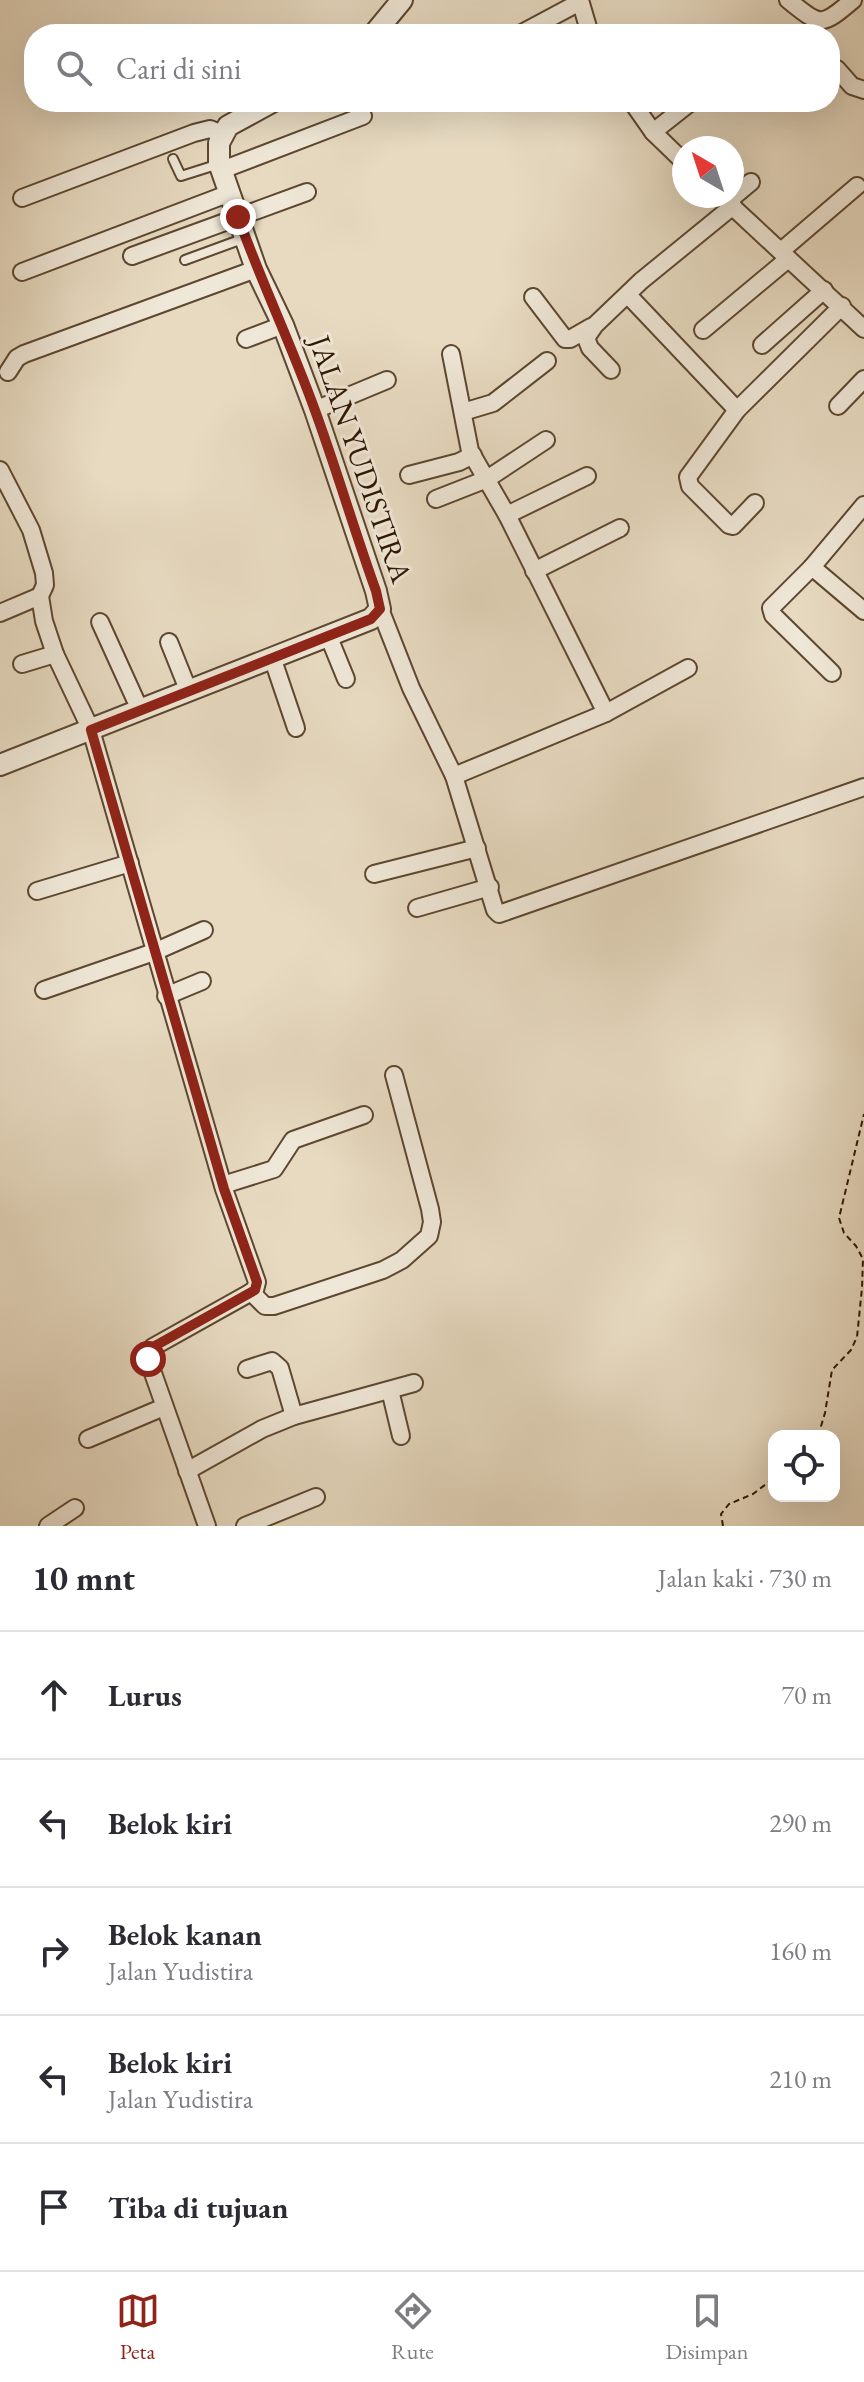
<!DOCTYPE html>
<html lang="id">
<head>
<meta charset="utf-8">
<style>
  :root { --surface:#fff; --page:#f7f7f7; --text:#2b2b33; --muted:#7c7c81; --line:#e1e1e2; --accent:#8f2418 }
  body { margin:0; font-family:"EB Garamond",serif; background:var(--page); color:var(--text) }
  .controls { position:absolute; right:24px; bottom:24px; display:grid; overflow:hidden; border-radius:16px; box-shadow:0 8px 32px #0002 }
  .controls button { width:72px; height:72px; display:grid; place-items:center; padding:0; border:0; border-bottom:2px solid var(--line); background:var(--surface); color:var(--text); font:40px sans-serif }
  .compass { position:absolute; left:672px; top:136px; width:72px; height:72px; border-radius:50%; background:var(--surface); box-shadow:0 8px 32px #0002; rotate:321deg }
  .stop { position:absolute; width:24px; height:24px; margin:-18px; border:6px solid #8f2418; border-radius:50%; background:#fff }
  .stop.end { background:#8f2418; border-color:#fff; box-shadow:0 2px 8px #0008 }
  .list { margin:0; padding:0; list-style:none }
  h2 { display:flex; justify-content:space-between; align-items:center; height:104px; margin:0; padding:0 32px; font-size:34px }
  h2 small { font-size:26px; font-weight:400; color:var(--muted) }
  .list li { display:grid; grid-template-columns:52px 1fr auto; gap:24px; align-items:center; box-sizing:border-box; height:128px; padding:0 32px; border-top:2px solid var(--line) }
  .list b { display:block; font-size:30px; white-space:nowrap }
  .list p { margin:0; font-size:26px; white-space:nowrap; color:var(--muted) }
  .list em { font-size:26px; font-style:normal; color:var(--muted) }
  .icon { flex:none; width:44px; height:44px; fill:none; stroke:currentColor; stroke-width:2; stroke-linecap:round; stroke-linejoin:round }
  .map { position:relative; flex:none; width:864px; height:1526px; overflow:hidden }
  .search { position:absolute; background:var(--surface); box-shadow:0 8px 32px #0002; left:24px; right:24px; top:24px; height:88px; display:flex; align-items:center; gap:20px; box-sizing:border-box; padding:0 28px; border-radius:32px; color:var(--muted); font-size:30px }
  .sheet { height:744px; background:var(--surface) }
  nav { display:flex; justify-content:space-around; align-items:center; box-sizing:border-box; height:112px; border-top:2px solid var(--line); background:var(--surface); font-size:22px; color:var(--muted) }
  nav a { display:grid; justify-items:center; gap:4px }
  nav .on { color:var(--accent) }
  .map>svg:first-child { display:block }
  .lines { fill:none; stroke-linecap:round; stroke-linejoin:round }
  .service-casing { stroke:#5d4730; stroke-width:12 }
  .minor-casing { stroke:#5d4730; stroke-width:20 }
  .tertiary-casing { stroke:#5d4730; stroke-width:24 }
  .path { stroke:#2f1600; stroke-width:2; stroke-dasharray:6 4; stroke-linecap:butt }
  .service { stroke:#efe7d7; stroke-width:8 }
  .minor { stroke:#efe7d7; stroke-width:16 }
  .tertiary { stroke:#efe7d7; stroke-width:20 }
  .route { stroke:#8f2418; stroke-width:10 }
  .labels { text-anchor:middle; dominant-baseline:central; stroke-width:6; stroke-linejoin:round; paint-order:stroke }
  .street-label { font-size:30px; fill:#2f1600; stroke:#efe7d7 }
</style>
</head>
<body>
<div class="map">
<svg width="864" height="1526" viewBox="0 0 864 1526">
  <rect width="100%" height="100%" fill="#e7dac1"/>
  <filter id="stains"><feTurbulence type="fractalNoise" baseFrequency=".0025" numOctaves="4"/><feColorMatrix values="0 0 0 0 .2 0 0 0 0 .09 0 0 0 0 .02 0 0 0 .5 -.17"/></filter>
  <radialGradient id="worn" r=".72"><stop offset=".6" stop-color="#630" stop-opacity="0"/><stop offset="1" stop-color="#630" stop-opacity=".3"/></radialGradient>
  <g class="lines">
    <defs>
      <g id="service">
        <path d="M 173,159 L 181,176 L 219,164"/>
        <path d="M 185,260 L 245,238"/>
      </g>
      <g id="minor">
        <path d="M 580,0 L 590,34"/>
        <path d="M 788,0 C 821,26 820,28 853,0"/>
        <path d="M 520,34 L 580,2"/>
        <path d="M 837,69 L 852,86 L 864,90"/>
        <path d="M 632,102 L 653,132 L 684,162"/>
        <path d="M 653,132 L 691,102"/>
        <path d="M 222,170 L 363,116"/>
        <path d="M 721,196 L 864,329"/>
        <path d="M 22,198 L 194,133 L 210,129 L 222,134"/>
        <path d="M 727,202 L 751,182"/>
        <path d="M 781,251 L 857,186"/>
        <path d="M 132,256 L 307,192"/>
        <path d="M 22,272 L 230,193"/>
        <path d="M 628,295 L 737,410"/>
        <path d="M 533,297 L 565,339 L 570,339 L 591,327"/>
        <path d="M 703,330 L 788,259"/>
        <path d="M 246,339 L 283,325"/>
        <path d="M 762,345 L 824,290"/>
        <path d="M 451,354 L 470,451 L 507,515 L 606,713 L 454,776"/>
        <path d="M 611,370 L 590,348 L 586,338 L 595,325 L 641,281 L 733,206"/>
        <path d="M 8,372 L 17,358 L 24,354 L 256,269"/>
        <path d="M 838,406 L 864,379"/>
        <path d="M 315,410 L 387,380"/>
        <path d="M 463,412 L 493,403 L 547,361"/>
        <path d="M 0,470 L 31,530 L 44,573 L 45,585 L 40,596 L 44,621 L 55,654 L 91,730 L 224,1189 L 257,1282 L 255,1290 L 153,1347 L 148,1353 L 148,1359 L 207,1526"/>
        <path d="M 409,475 L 459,462 L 473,455"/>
        <path d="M 436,499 L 487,479 L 546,440"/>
        <path d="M 755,503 L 733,526 L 729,525 L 690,486 L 688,477 L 737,410 L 842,306"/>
        <path d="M 507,515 L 587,476"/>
        <path d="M 812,567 L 864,611"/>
        <path d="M 534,571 L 620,528"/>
        <path d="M 380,609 L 411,688 L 454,776 L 495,910 L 499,914 L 864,787"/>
        <path d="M 0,613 L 40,596"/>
        <path d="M 100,622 L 140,710"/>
        <path d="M 328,635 L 346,679"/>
        <path d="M 169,642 L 189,692"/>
        <path d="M 272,657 L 296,728"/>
        <path d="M 22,664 L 55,654"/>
        <path d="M 832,673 L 773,615 L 771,608 L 812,567 L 864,505"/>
        <path d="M 606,713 L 688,668"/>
        <path d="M 374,874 L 477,848"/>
        <path d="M 37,891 L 130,863"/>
        <path d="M 417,908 L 490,887"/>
        <path d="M 44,990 L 154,952 L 204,930"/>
        <path d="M 166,996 L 202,981"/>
        <path d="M 223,1185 L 274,1169 L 293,1140 L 364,1115"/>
        <path d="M 251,1292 L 265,1306 L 274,1306 L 383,1270 L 402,1260 L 429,1236 L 432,1222 L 430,1209 L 394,1075"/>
        <path d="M 247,1369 L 272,1361 L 280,1368 L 294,1416"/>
        <path d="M 390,1390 L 401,1436"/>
        <path d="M 88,1439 L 164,1407"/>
        <path d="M 187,1471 L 262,1429 L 294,1416 L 414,1383"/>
        <path d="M 48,1526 L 75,1508"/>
        <path d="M 245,1526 L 316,1497"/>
      </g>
      <g id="tertiary">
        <path d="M 374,34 L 402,0"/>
        <path d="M 0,765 L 371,619 L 380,609 L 376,591 L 315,410 L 283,325 L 256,269 L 219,163 L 219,143 L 228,126 L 272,102"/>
      </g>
    </defs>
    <use href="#service" class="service-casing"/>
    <use href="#minor" class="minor-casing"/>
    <use href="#tertiary" class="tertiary-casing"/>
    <g class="path">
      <path d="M 818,1436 L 825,1413 L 832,1370 L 851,1350 L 857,1337 L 862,1288 L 863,1259 L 856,1246 L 844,1233 L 839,1218 L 864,1114"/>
      <path d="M 723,1526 L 721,1514 L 729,1504 L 753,1494 L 774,1478"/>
    </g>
    <use href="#service" class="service"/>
    <use href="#minor" class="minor"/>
    <use href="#tertiary" class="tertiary"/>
  </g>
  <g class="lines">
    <path class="route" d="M 148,1359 L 148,1353 L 153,1347 L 255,1290 L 257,1282 L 224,1189 L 91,730 L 371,619 L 380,609 L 376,591 C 354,530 336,467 313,405 C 290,342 261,281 238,217"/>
  </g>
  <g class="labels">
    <g class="street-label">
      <text transform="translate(361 459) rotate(71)">JALAN YUDISTIRA</text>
    </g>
  </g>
  <rect width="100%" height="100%" filter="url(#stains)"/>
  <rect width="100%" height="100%" fill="url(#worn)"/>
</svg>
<div class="controls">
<button><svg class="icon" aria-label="locate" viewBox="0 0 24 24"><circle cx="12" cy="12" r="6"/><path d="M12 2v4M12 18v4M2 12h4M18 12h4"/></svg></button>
</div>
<svg class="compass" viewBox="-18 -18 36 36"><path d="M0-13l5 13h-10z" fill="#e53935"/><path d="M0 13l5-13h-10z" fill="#7c7c81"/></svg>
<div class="stop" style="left:148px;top:1359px"></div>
<div class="stop end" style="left:238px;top:217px"></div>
<div class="search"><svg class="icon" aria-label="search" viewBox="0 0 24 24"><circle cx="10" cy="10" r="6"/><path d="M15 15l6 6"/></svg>Cari di sini</div>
</div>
<section class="sheet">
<h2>10 mnt<small>Jalan kaki · 730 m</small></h2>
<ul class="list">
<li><svg class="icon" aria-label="ahead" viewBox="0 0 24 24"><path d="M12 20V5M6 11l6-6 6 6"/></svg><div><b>Lurus</b></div><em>70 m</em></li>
<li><svg class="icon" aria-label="left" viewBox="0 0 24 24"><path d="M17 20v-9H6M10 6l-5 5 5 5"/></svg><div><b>Belok kiri</b></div><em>290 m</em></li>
<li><svg class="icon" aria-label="right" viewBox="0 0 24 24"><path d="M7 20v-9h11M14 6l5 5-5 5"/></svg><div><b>Belok kanan</b><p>Jalan Yudistira</p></div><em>160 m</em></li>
<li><svg class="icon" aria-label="left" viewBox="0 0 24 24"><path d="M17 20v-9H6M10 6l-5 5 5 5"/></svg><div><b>Belok kiri</b><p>Jalan Yudistira</p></div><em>210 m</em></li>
<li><svg class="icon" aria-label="arrive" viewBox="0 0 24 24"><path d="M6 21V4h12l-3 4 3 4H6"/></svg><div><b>Tiba di tujuan</b></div></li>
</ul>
</section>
<nav>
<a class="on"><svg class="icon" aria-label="map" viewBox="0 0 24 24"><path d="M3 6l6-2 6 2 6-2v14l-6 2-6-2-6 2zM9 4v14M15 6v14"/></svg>Peta</a>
<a><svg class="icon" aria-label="directions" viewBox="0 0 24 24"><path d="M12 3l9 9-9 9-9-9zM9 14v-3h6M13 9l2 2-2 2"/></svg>Rute</a>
<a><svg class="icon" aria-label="saved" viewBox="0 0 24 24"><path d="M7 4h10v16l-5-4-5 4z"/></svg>Disimpan</a>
</nav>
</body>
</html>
